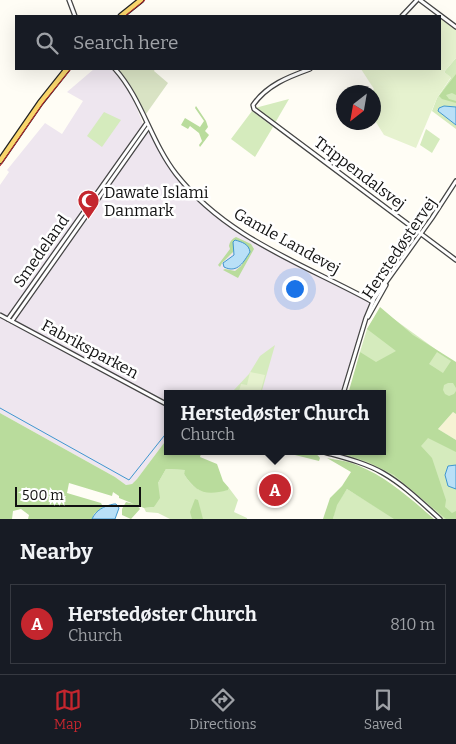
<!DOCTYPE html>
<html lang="en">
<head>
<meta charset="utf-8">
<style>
  :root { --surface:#171b24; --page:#20242c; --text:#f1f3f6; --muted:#9ea1a6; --line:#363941; --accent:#c4262e }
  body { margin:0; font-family:Bitter,serif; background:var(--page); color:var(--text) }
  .compass { position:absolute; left:336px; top:85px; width:45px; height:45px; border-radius:50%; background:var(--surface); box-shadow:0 5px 20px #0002; rotate:211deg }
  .scale { position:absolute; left:15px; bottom:12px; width:126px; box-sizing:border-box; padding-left:5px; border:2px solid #111; border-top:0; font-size:14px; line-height:18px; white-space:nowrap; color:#111; -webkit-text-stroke:4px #fff; paint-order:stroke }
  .you { position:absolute; left:294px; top:288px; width:18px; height:18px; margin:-12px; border:4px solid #fff; border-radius:50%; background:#1a73e8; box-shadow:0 0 0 8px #1a73e833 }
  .badge { display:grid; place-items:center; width:32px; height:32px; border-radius:50%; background:var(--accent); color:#fff; font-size:16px; font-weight:700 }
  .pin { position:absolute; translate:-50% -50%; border:2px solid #fff; box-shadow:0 1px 5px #0006 }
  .popup { position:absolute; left:164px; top:390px; width:222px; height:65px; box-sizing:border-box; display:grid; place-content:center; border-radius:0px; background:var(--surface); filter:drop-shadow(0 1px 4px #0005); font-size:16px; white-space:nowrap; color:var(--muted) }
  .popup b { font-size:19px; color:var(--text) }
  .popup::after { content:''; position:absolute; left:50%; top:100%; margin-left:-10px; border:10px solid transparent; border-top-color:var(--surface) }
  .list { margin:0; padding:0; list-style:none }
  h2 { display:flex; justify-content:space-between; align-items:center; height:65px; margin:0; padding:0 20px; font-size:21px }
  h2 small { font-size:16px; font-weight:400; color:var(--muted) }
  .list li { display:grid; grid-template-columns:32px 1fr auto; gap:15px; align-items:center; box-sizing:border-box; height:80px; margin:0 10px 10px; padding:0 10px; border:1px solid var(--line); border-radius:0px }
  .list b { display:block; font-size:19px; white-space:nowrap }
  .list p { margin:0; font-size:16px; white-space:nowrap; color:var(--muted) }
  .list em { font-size:16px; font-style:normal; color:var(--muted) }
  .icon { flex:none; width:28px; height:28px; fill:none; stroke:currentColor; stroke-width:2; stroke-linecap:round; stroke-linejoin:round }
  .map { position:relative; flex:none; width:456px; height:519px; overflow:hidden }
  .search { position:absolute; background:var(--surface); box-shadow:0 5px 20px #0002; left:15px; right:15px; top:15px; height:55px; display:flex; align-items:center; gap:12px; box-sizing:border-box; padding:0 18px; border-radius:0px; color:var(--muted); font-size:19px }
  .sheet { height:155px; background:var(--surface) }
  nav { display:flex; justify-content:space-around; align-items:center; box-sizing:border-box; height:70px; border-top:1px solid var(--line); background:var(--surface); font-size:14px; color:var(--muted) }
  nav a { display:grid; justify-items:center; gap:2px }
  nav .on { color:var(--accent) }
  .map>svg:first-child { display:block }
  .industrial { fill:#eee6ef }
  .farmland { fill:#f6f3d4 }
  .green { fill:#d5ebbd }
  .forest { fill:#b9dc9c; fill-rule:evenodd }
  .cemetery { fill:#d9e3c4 }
  .pitch { fill:#e6f2cf }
  .water { fill:#b9e0f7; stroke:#3f96cf }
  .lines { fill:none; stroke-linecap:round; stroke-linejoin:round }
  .stream { stroke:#3f96cf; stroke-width:1 }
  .minor-casing { stroke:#444; stroke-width:5.5 }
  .major-casing { stroke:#222; stroke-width:7 }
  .minor { stroke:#fff; stroke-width:3 }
  .major { stroke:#f9d66b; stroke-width:4.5 }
  .tram { stroke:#c4262e; stroke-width:1 }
  .labels { text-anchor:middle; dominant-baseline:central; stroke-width:5; stroke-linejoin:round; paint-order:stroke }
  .street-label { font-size:16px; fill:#111; stroke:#fff }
  .poi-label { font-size:16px; fill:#111; stroke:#fff; text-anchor:start }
</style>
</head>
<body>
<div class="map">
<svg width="456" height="519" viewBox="0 0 456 519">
  <rect width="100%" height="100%" fill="#fffdf5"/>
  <path class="industrial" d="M 94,69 L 113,69 L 118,74 L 132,96 L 143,124 L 159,149 L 184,185 L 205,206 L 253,241 L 371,301 L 343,394 L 168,394 L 167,439 L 137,479 L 132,484 L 126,485 L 115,477 L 0,413 L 0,185 L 9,172 L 7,170 L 45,123 L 62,134 L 83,101 L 67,92 Z"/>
  <path class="farmland" d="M 453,412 L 456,414 L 456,440 L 438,429 Z"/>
  <g class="green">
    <path d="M 456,58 L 456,107 L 444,106 L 439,108 L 456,125 L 456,129 L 432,111 L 437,98 L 451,78 L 444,72 Z"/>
    <path d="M 289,99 L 275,123 L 255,108 Z"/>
    <path d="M 252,111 L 273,127 L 255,157 L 231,139 Z"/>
    <path d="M 104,112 L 121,120 L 102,147 L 87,136 Z"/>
    <path d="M 426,129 L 440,139 L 432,153 L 420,145 Z"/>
    <path d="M 380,309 L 456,364 L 456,399 L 428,431 L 456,448 L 456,519 L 442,519 L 394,478 L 367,464 L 333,452 L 382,451 L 382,394 L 360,352 L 367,329 Z"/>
    <path d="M 275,345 L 261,394 L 239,394 L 233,391 L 249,374 L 260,356 Z"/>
    <path d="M 166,469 L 186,470 L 184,474 C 197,495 205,492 228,490 L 229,488 L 238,500 L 234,512 L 247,518 L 247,519 L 170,519 L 158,513 L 146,512 L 144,508 L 154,507 L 158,483 Z"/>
    <path d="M 347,489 L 394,518 L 394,519 L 333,519 L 336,505 Z"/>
  </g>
  <g class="forest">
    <path d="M 456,74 L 456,95 L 452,93 L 446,95 L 449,99 L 456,101 L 456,103 L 442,99 L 439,96 Z"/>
    <path d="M 196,106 L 206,121 L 208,127 L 205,131 L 209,135 L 200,147 L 199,145 L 202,141 L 199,133 L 190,126 L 188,129 L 181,125 L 185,118 L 200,127 L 204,121 L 195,108 Z"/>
    <path d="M 236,237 L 251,244 L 254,249 L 238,278 L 223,270 L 225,269 L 235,271 L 241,266 L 246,257 C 242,250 243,241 234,241 L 234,251 L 222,263 L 220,267 L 218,265 L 230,249 L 229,246 C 230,241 232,239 236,237 Z"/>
    <path d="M 380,307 L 413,335 L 456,362 L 456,388 L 453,383 L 448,383 L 444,385 L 443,390 L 445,394 L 449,396 L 454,394 L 456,391 L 456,414 L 453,412 L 438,429 L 456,440 L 456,452 L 428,438 L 421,446 L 432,458 L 446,500 L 445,507 L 452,513 L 456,511 L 456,519 L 446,519 L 394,475 L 368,462 L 335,451 L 382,451 L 382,394 L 348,394 L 360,352 L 376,362 L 396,351 L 367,329 ZM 437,352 L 451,361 L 443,373 L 429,364 Z"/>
    <path d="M 0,413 L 115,477 L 126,485 L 132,484 L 137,479 L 167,439 L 168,451 L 202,451 L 200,457 L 217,464 L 223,481 L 229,488 L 228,490 C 206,496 196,493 184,474 L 185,470 L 166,469 L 158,483 L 160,498 L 154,507 L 144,508 L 137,505 L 140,509 L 131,519 L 122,515 L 122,509 L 126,502 L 134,504 L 119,498 L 119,496 L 113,492 L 112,496 L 69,483 L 67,493 L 101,503 L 103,507 L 94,514 L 92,519 L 28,519 L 29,515 L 21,509 L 13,511 L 12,519 L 0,519 Z"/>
    <path d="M 290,451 C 300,451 314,449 320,458 L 319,461 L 291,454 Z"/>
    <path d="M 327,458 C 337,460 348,461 357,465 C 387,477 410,498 434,519 L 394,519 L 347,489 L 337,505 L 333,519 L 323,519 L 330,498 L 342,486 L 351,472 Z"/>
    <path d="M 195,499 L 198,500 L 203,519 L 192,519 L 190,512 Z"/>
  </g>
  <g class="cemetery">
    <path d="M 118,69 L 155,69 L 154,71 L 168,83 L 146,114 L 131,86 Z"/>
    <path d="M 269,474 L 284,482 L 276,498 L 266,492 L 270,482 L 267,476 Z"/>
  </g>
  <g class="pitch">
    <path d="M 440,18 L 456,30 L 456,58 L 444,72 L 451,77 L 437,98 L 416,148 L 384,135 L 374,119 L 372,92 L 374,89 L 361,69 L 440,69 Z"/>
    <path d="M 250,372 L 265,375 L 260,394 L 244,394 L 239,391 L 241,384 L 247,385 Z"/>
  </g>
  <g class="water">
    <path d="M 444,106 L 456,107 L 456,125 L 438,111 L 439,108 Z"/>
    <path d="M 235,240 C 242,242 249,244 250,252 C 244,261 238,274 224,267 L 223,263 L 234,255 L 233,242 Z"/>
    <path d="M 456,465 L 456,489 L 448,486 L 445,475 L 448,466 Z"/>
    <path d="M 114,504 L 116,504 L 119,508 L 115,519 L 92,519 C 96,510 104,506 114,504 Z"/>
  </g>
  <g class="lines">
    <path class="stream" d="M 0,408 L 129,480 L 168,431"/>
    <defs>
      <g id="minor">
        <path d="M 69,0 L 75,16"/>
        <path d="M 420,0 L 456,27"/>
        <path d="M 402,16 L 417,0"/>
        <path d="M 115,69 C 142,99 151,142 176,174 C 227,239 304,264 373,302"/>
        <path d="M 310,69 C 288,77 267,85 253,105 L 254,109 L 456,260"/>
        <path d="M 0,315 L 168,405"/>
        <path d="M 368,317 L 386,285"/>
        <path d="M 8,319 L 146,124"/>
        <path d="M 12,321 L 148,128"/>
        <path d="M 343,394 L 366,318 L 374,299 L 432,218 L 456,181"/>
        <path d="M 320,451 C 341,457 364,462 383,473 C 404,485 422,503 440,519"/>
      </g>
      <g id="major">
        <path d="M 121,16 L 141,0"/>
        <path d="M 0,161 L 40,103 L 67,69"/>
      </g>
    </defs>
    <use href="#minor" class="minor-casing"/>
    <use href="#major" class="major-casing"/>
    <use href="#minor" class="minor"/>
    <use href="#major" class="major"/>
    <g class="tram">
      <path d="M 125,16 L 145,0"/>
      <path d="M 0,166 L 44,102 L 71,69"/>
    </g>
  </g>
  <defs>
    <symbol id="mosque-pin" viewBox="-11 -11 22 30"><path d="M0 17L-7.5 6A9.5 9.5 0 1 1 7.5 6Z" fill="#c4262e" stroke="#fff"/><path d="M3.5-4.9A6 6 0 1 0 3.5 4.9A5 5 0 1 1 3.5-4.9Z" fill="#fff"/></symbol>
  </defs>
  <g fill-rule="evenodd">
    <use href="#mosque-pin" x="76" y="188" width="25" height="34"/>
  </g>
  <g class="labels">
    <g class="street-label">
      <text transform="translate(360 173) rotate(37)">Trippendalsvej</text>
      <text transform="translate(287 241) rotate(29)">Gamle Landevej</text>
      <text transform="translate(399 248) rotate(-56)">Herstedøstervej</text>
      <text transform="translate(41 251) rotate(-55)">Smedeland</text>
      <text transform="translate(90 349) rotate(28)">Fabriksparken</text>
    </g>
    <g class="poi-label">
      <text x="104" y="192">Dawate Islami<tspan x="104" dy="18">Danmark</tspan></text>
    </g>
  </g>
</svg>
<svg class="compass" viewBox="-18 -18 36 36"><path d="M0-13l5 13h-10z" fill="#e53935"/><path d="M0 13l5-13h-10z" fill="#9ea1a6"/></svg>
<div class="scale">500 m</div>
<div class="you"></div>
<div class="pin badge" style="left:275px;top:490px">A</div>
<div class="popup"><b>Herstedøster Church</b>Church</div>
<div class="search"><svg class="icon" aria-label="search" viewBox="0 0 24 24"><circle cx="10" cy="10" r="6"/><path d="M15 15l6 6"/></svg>Search here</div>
</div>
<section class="sheet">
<h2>Nearby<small></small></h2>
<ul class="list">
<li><span class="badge">A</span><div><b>Herstedøster Church</b><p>Church</p></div><em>810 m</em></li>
</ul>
</section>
<nav>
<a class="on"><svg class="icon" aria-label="map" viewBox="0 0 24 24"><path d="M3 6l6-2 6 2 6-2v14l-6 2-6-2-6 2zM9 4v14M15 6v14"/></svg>Map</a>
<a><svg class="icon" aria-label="directions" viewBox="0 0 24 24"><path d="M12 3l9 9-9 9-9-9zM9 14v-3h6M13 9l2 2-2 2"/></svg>Directions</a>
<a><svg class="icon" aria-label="saved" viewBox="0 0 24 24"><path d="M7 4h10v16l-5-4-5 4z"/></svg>Saved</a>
</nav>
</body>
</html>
